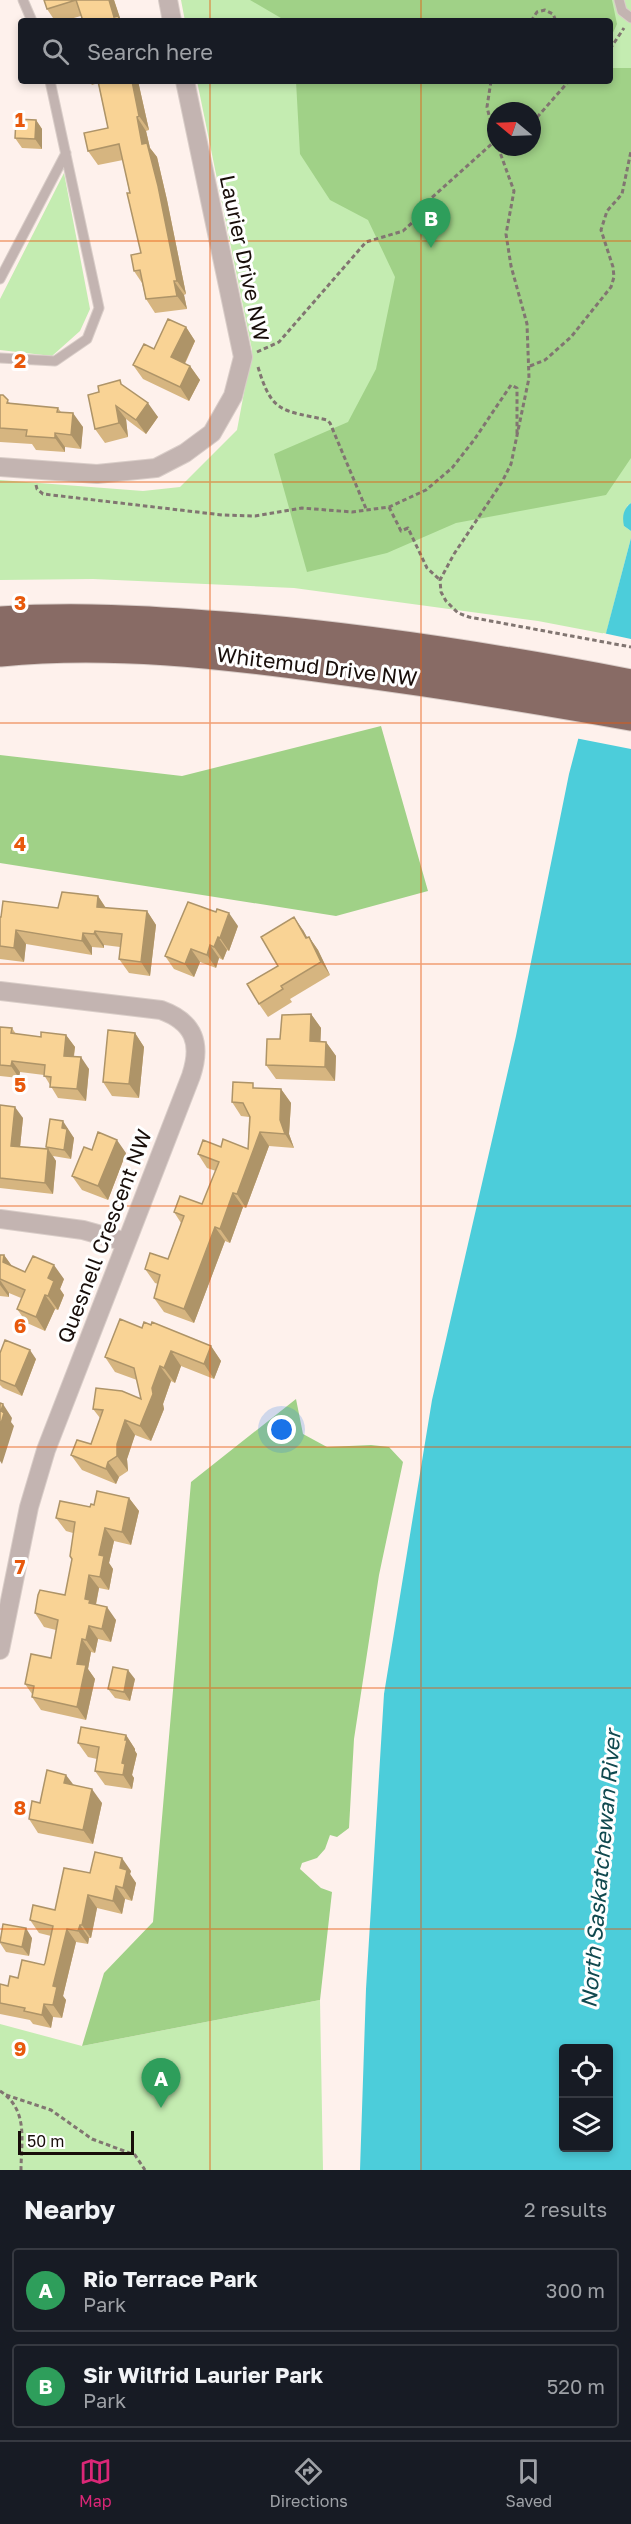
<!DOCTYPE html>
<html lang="en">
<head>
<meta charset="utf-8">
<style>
	body { margin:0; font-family:"Golos Text",sans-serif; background:#20242c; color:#f1f3f6 }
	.controls { position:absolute; right:18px; bottom:18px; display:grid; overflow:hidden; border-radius:6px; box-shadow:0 3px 9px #0003 }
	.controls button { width:54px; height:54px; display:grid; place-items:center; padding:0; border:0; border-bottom:2px solid #363941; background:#171b24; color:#f1f3f6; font:30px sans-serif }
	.compass { position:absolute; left:487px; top:102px; width:54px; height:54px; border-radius:50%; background:#171b24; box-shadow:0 3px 9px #0003; rotate:289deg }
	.scale { position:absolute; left:18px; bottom:15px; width:116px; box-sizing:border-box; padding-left:6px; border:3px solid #180e0a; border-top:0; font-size:16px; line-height:21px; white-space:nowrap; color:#180e0a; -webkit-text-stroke:4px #fff; paint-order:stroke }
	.you { position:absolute; left:282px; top:1430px; width:21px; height:21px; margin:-15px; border:4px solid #fff; border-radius:50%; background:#1a73e8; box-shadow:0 0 0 9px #1a73e833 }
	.badge { display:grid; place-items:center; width:39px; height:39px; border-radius:50%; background:#db2777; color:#fff; font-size:20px; font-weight:700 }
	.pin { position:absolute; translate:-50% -50px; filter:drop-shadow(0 2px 3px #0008) }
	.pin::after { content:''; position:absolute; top:32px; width:21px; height:18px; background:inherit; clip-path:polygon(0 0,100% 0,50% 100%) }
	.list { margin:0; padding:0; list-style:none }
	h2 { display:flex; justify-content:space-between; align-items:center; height:78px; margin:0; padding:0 24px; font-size:26px }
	h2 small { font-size:20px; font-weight:400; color:#9ea1a6 }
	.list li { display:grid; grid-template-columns:39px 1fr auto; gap:18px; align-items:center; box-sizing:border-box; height:84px; margin:0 12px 12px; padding:0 12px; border:2px solid #363941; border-radius:6px }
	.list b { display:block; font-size:22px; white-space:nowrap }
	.list p { margin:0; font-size:20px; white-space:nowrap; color:#9ea1a6 }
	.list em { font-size:20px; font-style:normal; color:#9ea1a6 }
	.icon { flex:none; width:33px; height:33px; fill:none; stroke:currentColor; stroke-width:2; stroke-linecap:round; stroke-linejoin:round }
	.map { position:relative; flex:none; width:631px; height:2170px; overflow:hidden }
	.search { position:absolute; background:#171b24; box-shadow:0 3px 9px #0003; left:18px; right:18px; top:18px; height:66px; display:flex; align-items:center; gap:15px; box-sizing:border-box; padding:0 21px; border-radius:6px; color:#9ea1a6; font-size:22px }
	.sheet { height:270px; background:#171b24 }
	nav { display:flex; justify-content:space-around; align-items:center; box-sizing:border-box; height:84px; border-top:2px solid #363941; background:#171b24; font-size:16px; color:#9ea1a6 }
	nav a { display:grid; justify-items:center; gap:3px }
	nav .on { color:#db2777 }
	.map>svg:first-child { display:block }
	.green { fill:#c4ecb1; fill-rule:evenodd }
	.forest { fill:#a0d187; fill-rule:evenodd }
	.water { fill:#4ccdda; fill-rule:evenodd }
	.pier { fill:#fef1ec }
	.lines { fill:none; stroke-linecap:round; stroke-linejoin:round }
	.service-casing { stroke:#d9cdc8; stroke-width:11 }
	.minor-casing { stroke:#d9cdc8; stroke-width:20 }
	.motorway-casing { stroke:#d9cdc8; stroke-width:35 }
	.path { stroke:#817571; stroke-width:3; stroke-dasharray:4.5 3; stroke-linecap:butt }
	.service { stroke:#c3b4b1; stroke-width:9 }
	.minor { stroke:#c3b4b1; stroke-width:18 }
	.motorway { stroke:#886b65; stroke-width:33 }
	.wall { fill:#d6b580 }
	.shaded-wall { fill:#ae9468 }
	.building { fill:#f9d395; stroke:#ae9468; stroke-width:1.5 }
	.grid { fill:none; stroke:#e8590c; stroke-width:1.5; stroke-opacity:0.55 }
	.labels { text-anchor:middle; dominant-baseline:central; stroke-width:6; stroke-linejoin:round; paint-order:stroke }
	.street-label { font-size:21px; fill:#180e0a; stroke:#fff }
	.water-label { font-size:22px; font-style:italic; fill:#10494f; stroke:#fff }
	.grid-label { font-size:20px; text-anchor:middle; font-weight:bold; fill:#e8590c; stroke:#fff; stroke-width:6; stroke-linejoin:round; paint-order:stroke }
</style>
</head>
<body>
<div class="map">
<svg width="631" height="2170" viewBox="0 0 631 2170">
	<rect width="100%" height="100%" fill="#fef1ec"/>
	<path class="green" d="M181,0H631V503L627,506L624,526L631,531V538L606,634L538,621L294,588L93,579L0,580V480L143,491L180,487L237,430L252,350L197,81H610V21H185ZM496,111H532V147H496Z
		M64,173L90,309L80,331L52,356L0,350V299Z
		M320,2000L323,2170H0V2024L82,2046Z"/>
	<path class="forest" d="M250,0H612L617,24L610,39V21H286Z
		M610,68H631V458L606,495L456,523L387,553L307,572L274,454L348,422L376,369L395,277L368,220L330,200L300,154L296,81H610ZM496,111H532V147H496Z
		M381,726L428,891L336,916L0,863V755L182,776Z
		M296,1399L303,1434L327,1447L371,1445L389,1447L403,1462L379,1575L354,1739L349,1828L337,1837L330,1835L325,1849L317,1858L302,1863L300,1869L321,1888L332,1892L320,2000L82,2046L104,1973L153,1922L191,1482Z"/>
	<path class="water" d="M631,503V531L624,526C622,517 623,509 631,503Z
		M631,538V2170H360L366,1989L384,1694L432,1400L516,1036L569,774ZM564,2048H608V2148H564Z"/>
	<path class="pier" d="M603,633L631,639V749L575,738Z"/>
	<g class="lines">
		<g class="service-casing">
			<path id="service" d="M23,0L32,21
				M619,0L622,11L631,18
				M0,279L66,153
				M0,358L55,361L87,339L99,308L50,81"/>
		</g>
		<g class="minor-casing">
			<path id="minor" d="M168,0L172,21
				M0,467L97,474L156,468L185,453L212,433L233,396L243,357L185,81
				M0,991L161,1010C194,1022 202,1043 191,1076L46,1450L29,1507L0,1650
				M0,1219L83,1230L126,1242"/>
		</g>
		<g class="motorway-casing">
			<path id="motorway" d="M0,623C74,618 148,622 222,628C360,638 496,660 631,686
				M0,650C109,639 222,652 330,667C431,680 531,696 631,714"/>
		</g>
		<path class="path" d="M531,21L537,12L545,10L553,14L556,21
			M610,49L624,28
			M491,81L487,107L495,140
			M532,123L569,81
			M498,147L514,191L506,234L511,266L527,324L529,378L511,464L502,482L454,554L440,580L441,592L446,601L458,613L469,617L631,647
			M257,352L279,342L366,242L403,231L413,222L427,202L496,140
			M530,366L545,360L571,337L611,287L614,277L613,267L601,230L607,211L622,194L631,151
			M258,367C272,414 282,410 327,420L330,423L367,511
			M36,485L37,489L43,494L222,515L255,516L302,508L352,512L389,507L426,490L452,468L474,440L511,385L517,388V437
			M389,507L401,531L408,528L427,568L440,580
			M0,2091C29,2110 21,2141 21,2170
			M6,2095L51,2110L92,2139L135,2155L145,2170"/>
		<use href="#service" class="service"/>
		<use href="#minor" class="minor"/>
		<use href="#motorway" class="motorway"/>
	</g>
	<path class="wall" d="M44,0H114L121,21H83L81,16L63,21H55L47,9Z
		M89,81H138L149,130L146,131L150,148L157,157L167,200L186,294L184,295L187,309L155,313L146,299L142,283L134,271L141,253L123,160L98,165L88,151L108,128L98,83L92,85Z
		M36,120L42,129V149L22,148L15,138Z
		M186,327L195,341L185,364L190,366L200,380L189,401L143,379L133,365L154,349Z
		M124,386L158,417L146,434L126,419L128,437L105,443L95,429Z
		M0,395L10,403L58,408L61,412L83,427L81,449L65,447V452L36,450L32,444L0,442Z
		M98,896L106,908L147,911L156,925L150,976L129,973L119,959L120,947L104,945V948L92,947V955L26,944L24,962L0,959V917L58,908Z
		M238,926L229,951L227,950L223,960L219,958L216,968L200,962L194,977L174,969L165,956Z
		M303,930L307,938L309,937L318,950L330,975L290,999L292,1002L268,1017L259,1004L278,966Z
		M311,1014L321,1028L320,1042H326L336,1056L335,1081L276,1079L266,1065L280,1039Z
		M0,1027L12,1028L16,1034L41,1037L66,1035L75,1047L74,1057L89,1069L86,1101L58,1098L44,1075L20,1072L19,1078L0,1076Z
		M135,1033L144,1047L139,1098L112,1096L103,1082Z
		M256,1088L281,1089L291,1103L289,1134L294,1148L269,1146L246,1208L243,1207L230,1243L225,1241L194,1323L164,1312L154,1298L158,1284L155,1283L145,1269L168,1259L181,1223L174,1212L202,1204L216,1171L207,1168L198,1154L221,1147L248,1149L249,1117L241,1116L232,1102Z
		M0,1105L23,1118L20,1147L47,1149L46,1147L70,1131L69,1132L74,1138L71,1159L53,1156L56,1161L53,1194L0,1188Z
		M92,1150L126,1153L108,1200L82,1190L72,1176Z
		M0,1255H4L12,1266L25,1272L64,1279L60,1289L64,1295L58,1310L55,1309L45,1331L27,1323L17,1309L21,1298L9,1293V1297L0,1296Z
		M142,1328L211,1346L221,1361L214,1379L181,1366L175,1383L171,1381L163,1404L164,1409L151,1441L135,1435L127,1459L128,1471L119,1477L116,1484L82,1470L71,1455L91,1444L100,1418L93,1409L141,1399L137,1380L115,1372L105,1357Z
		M0,1353L36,1359L22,1396L3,1388L0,1385Z
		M129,1498L139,1511L131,1545L114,1541L109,1563L113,1569L109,1590L99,1588L96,1605L116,1620L111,1642L98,1639L95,1653L91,1652L88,1669L95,1679L86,1720L41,1710L32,1697V1694L25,1684L51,1658L56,1630L44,1627L35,1613L65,1595L72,1559L73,1533L66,1531L56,1518L94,1505Z
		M135,1679L130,1701L115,1698L108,1689Z
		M126,1735L135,1749V1751L137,1754L132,1775L134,1778L132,1789L105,1785L95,1771L97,1759L88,1757L78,1743Z
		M74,1785L102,1803L93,1844L38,1833L29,1819L40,1803Z
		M131,1871L130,1874L136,1883L132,1901L125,1899L122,1914L97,1908L91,1938H89L88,1944L76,1942L63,1996L66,2000L62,2018L53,2017L51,2028L33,2024L30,2020L0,2014V1984L8,1986L18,1978L44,1965L45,1963L51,1936L39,1933L30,1920L55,1910L90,1873Z
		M32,1938L29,1956L6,1952L0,1943V1939Z"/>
	<path class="shaded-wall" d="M109,0H114L121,21H117L114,17Z
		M132,81H138L149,130L139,116Z
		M137,117L146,131L150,148L157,157L167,200L186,294L177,281L142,144Z
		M36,120L42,129V149L35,139Z
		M174,281L184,295L187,309L177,296Z
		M186,327L195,341L181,371L171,357Z
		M190,366L200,380L189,401L180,387Z
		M148,403L158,417L146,434L136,420Z
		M116,406L126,419L128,437L119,423Z
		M73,413L83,427L81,449L71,435Z
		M55,433L65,447V452L55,438Z
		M98,896L107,910L97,907Z
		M147,911L156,925L150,976L141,962Z
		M229,913L238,926L229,951L220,938Z
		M294,917L303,930L315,951L306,938Z
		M16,930L26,944L24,962L14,948Z
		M95,931L104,945V948L94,934Z
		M83,933L92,947V955L82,941Z
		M218,937L227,950L223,960L214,947Z
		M309,937L318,950L330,975L321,962Z
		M210,945L219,958L216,968L207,955Z
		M191,949L200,962L194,977L185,964Z
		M311,1014L321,1028L320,1055L310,1041Z
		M135,1033L144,1047L139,1098L129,1084Z
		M66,1035L75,1047L72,1067L64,1056Z
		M326,1042L336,1056L335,1081L325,1067Z
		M81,1057L89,1069L86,1101L77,1089Z
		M12,1061L20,1072L19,1078L11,1066Z
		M281,1089L291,1103L289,1134L294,1148L285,1134L280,1120Z
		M15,1107L23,1118L19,1157L11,1146Z
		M63,1121L74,1138L71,1159L64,1150L62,1128Z
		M260,1132L269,1146L246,1208L237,1194Z
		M117,1140L126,1153L108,1200L98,1186Z
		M48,1149L56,1161L53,1194L45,1183Z
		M233,1193L243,1207L230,1243L220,1229Z
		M215,1227L225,1241L194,1323L184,1309Z
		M4,1255L14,1269L3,1262Z
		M54,1265L64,1279L60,1289L64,1295L58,1310L48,1296V1278Z
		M0,1280L9,1293V1297L0,1285Z
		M45,1295L55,1309L45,1331L36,1317Z
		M211,1346L221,1361L214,1379L204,1364Z
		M30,1350L36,1359L22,1396L15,1386Z
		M171,1351L181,1366L175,1383L164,1368Z
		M160,1366L171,1381L163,1404L164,1409L151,1441L140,1426L152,1388Z
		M3,1404L12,1418L11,1422L14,1426L2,1464L0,1461V1427L1,1411Z
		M125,1420L135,1435L127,1459L128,1471L117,1456V1444Z
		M108,1462L119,1477L116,1484L106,1469Z
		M129,1498L139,1511L131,1545L122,1532Z
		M105,1528L114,1541L109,1563L113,1569L109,1590L100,1577L99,1555Z
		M89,1575L99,1588L95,1608L98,1617L85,1599Z
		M107,1607L116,1620L111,1642L102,1629Z
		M89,1626L98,1639L95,1653L86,1640Z
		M82,1639L91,1652L88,1669L95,1679L86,1720L77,1707V1664Z
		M128,1670L135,1679L130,1701L124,1692Z
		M126,1735L135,1749V1751L137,1754L132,1775L134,1778L132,1789L123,1775L122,1763Z
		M66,1775L76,1788L64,1783Z
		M92,1789L102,1803L93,1844L83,1830Z
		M122,1858L131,1871L130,1874L136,1883L132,1901L123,1888L120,1868Z
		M116,1886L125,1899L122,1914L113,1901Z
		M88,1895L97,1908L91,1938L82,1925Z
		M80,1925L89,1938L88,1944L78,1931Z
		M26,1928L32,1938L29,1956L22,1947Z
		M67,1929L76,1942L63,1996L66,2000L62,2018L53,2005V1986Z
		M44,2004L53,2017L51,2028L42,2015Z"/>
	<path class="building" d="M44,0H109L114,17L118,16L120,21H83L76,0L47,9Z
		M98,81H132L139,116L137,117L142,144L147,143L158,186L177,281H174L177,296L146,299L140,270L134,271L131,255L141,253L127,193H130L119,144L88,151L84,133L108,128Z
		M16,119L36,120L35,139L15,138Z
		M168,319L186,327L171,357L190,366L180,387L133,365L144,344L154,349Z
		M120,380L121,384L148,403L136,420L116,406L119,423L95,429L88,395L99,392L98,386Z
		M0,395H3L8,400L7,403L58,408L57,412L73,413L71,435L55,433V438L26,436L27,430L0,428Z
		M62,892L98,896L97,907L147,911L141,962L119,959L122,934L95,931L94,934L83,933L82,941L16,930L14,948L0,946V917H1L3,901L58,908Z
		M188,902L216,912L217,909L229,913L220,938L218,937L214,947L210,945L207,955L191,949L185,964L165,956Z
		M294,917L306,938L309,937L321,962L281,986L283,989L259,1004L247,984L278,966L261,937Z
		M311,1014L310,1041L326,1042L325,1067L266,1065L267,1039H280L282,1015Z
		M0,1027L12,1028L11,1033L41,1037V1032L66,1035L64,1056L81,1057L77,1089L50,1087L51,1077L44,1076L45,1065L12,1061L11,1066L0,1065Z
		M108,1030L135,1033L129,1084L103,1082Z
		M233,1082L253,1083V1088L281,1089L280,1120L285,1134L260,1132L237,1194L233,1193L220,1229L215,1227L184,1309L154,1298L160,1275L145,1269L150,1253L168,1259L184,1216L174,1212L180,1196L202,1204L219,1162L198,1154L203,1140L221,1147L223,1139L248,1149L250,1117L243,1103L232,1102Z
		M0,1105L15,1107L11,1146L48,1149L45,1183L0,1178Z
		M50,1119L63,1121L62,1128L67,1129L64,1150L46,1147Z
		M98,1132L117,1140L98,1186L72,1176L84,1147L92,1150Z
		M0,1255H4L3,1262L25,1272L33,1256L54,1265L48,1278L54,1281L48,1296L45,1295L36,1317L17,1309L25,1290L0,1279Z
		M120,1319L142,1328L144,1322L151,1325L152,1322L211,1346L204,1364L171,1351L164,1368L160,1366L152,1388L153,1394L140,1426L125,1420L117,1444V1456L108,1462L106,1469L71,1455L77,1440L91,1444L103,1410L93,1409L96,1388L122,1391L141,1399L134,1368L105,1357Z
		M5,1340L30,1350L15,1386L0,1380V1353Z
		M0,1403L3,1404L1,1411L4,1413L0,1427Z
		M97,1491L129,1498L122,1532L105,1528L99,1555L104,1556L100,1577L89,1575L85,1599L90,1600L89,1603L107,1607L102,1629L89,1626L86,1640L82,1639L77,1664L86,1665L77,1707L32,1697L34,1686L25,1684L31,1654L51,1658L58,1620L35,1613L38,1595L40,1590L65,1595L72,1559L70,1556L75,1522L56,1518L60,1501L90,1507L91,1504L94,1505Z
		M113,1667L128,1670L124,1692L108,1689Z
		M81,1727L126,1735L125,1740H127L122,1763L125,1764L123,1775L95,1771L99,1747L78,1743Z
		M47,1770L66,1775L64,1783L92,1789L83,1830L29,1819L32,1801L40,1803Z
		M95,1852L122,1858L120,1868L127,1870L123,1888L116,1886L113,1901L88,1895L82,1925H80L78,1931L67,1929L53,1986L57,1987L53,2005L44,2004L42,2015L24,2011L25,2008L0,2003V1984L8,1986L10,1976L18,1978L22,1960L44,1965L45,1963L53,1926L30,1920L33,1905L55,1910L64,1868L90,1873Z
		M3,1924L26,1928L22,1947L0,1942Z"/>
	<path class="grid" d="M210,0V21M421,0V21M210,81V2170M421,81V2170M0,241H631M0,482H631M0,723H631M0,964H631M0,1206H631M0,1447H631M0,1688H631M0,1929H631"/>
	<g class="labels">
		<g class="street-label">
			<text transform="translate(245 258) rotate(78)">Laurier Drive NW</text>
			<text transform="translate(317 666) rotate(7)">Whitemud Drive NW</text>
			<text transform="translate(104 1236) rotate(-69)">Quesnell Crescent NW</text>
		</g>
		<g class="water-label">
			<text transform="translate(600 1869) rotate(-85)">North Saskatchewan River</text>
		</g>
	</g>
	<g class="grid-label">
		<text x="20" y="127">1</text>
		<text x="20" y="368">2</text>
		<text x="20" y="610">3</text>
		<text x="20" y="851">4</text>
		<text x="20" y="1092">5</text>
		<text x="20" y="1333">6</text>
		<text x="20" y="1574">7</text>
		<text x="20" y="1815">8</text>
		<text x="20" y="2056">9</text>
	</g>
</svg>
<div class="controls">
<button><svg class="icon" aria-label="locate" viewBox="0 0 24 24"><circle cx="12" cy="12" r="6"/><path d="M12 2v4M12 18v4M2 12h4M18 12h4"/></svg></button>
<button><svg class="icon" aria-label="layers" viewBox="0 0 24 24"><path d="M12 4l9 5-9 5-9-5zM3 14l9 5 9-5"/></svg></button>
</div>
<svg class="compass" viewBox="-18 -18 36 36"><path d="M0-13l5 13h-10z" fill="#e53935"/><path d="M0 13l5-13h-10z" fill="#9ea1a6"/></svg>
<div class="scale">50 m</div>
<div class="you"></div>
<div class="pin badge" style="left:161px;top:2108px;background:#2e9e5b">A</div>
<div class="pin badge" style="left:431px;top:248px;background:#2e9e5b">B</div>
<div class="search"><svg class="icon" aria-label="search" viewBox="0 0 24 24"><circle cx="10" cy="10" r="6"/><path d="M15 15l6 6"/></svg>Search here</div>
</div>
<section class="sheet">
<h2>Nearby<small>2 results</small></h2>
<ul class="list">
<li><span class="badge" style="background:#2e9e5b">A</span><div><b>Rio Terrace Park</b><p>Park</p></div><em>300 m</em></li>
<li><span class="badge" style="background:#2e9e5b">B</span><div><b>Sir Wilfrid Laurier Park</b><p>Park</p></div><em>520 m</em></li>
</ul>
</section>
<nav>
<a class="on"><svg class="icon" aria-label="map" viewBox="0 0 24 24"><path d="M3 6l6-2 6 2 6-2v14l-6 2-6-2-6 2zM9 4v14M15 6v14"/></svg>Map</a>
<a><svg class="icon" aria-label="directions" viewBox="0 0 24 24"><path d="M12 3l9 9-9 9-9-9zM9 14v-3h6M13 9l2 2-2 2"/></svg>Directions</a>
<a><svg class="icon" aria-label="saved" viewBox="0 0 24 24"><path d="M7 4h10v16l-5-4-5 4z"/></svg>Saved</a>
</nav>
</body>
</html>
